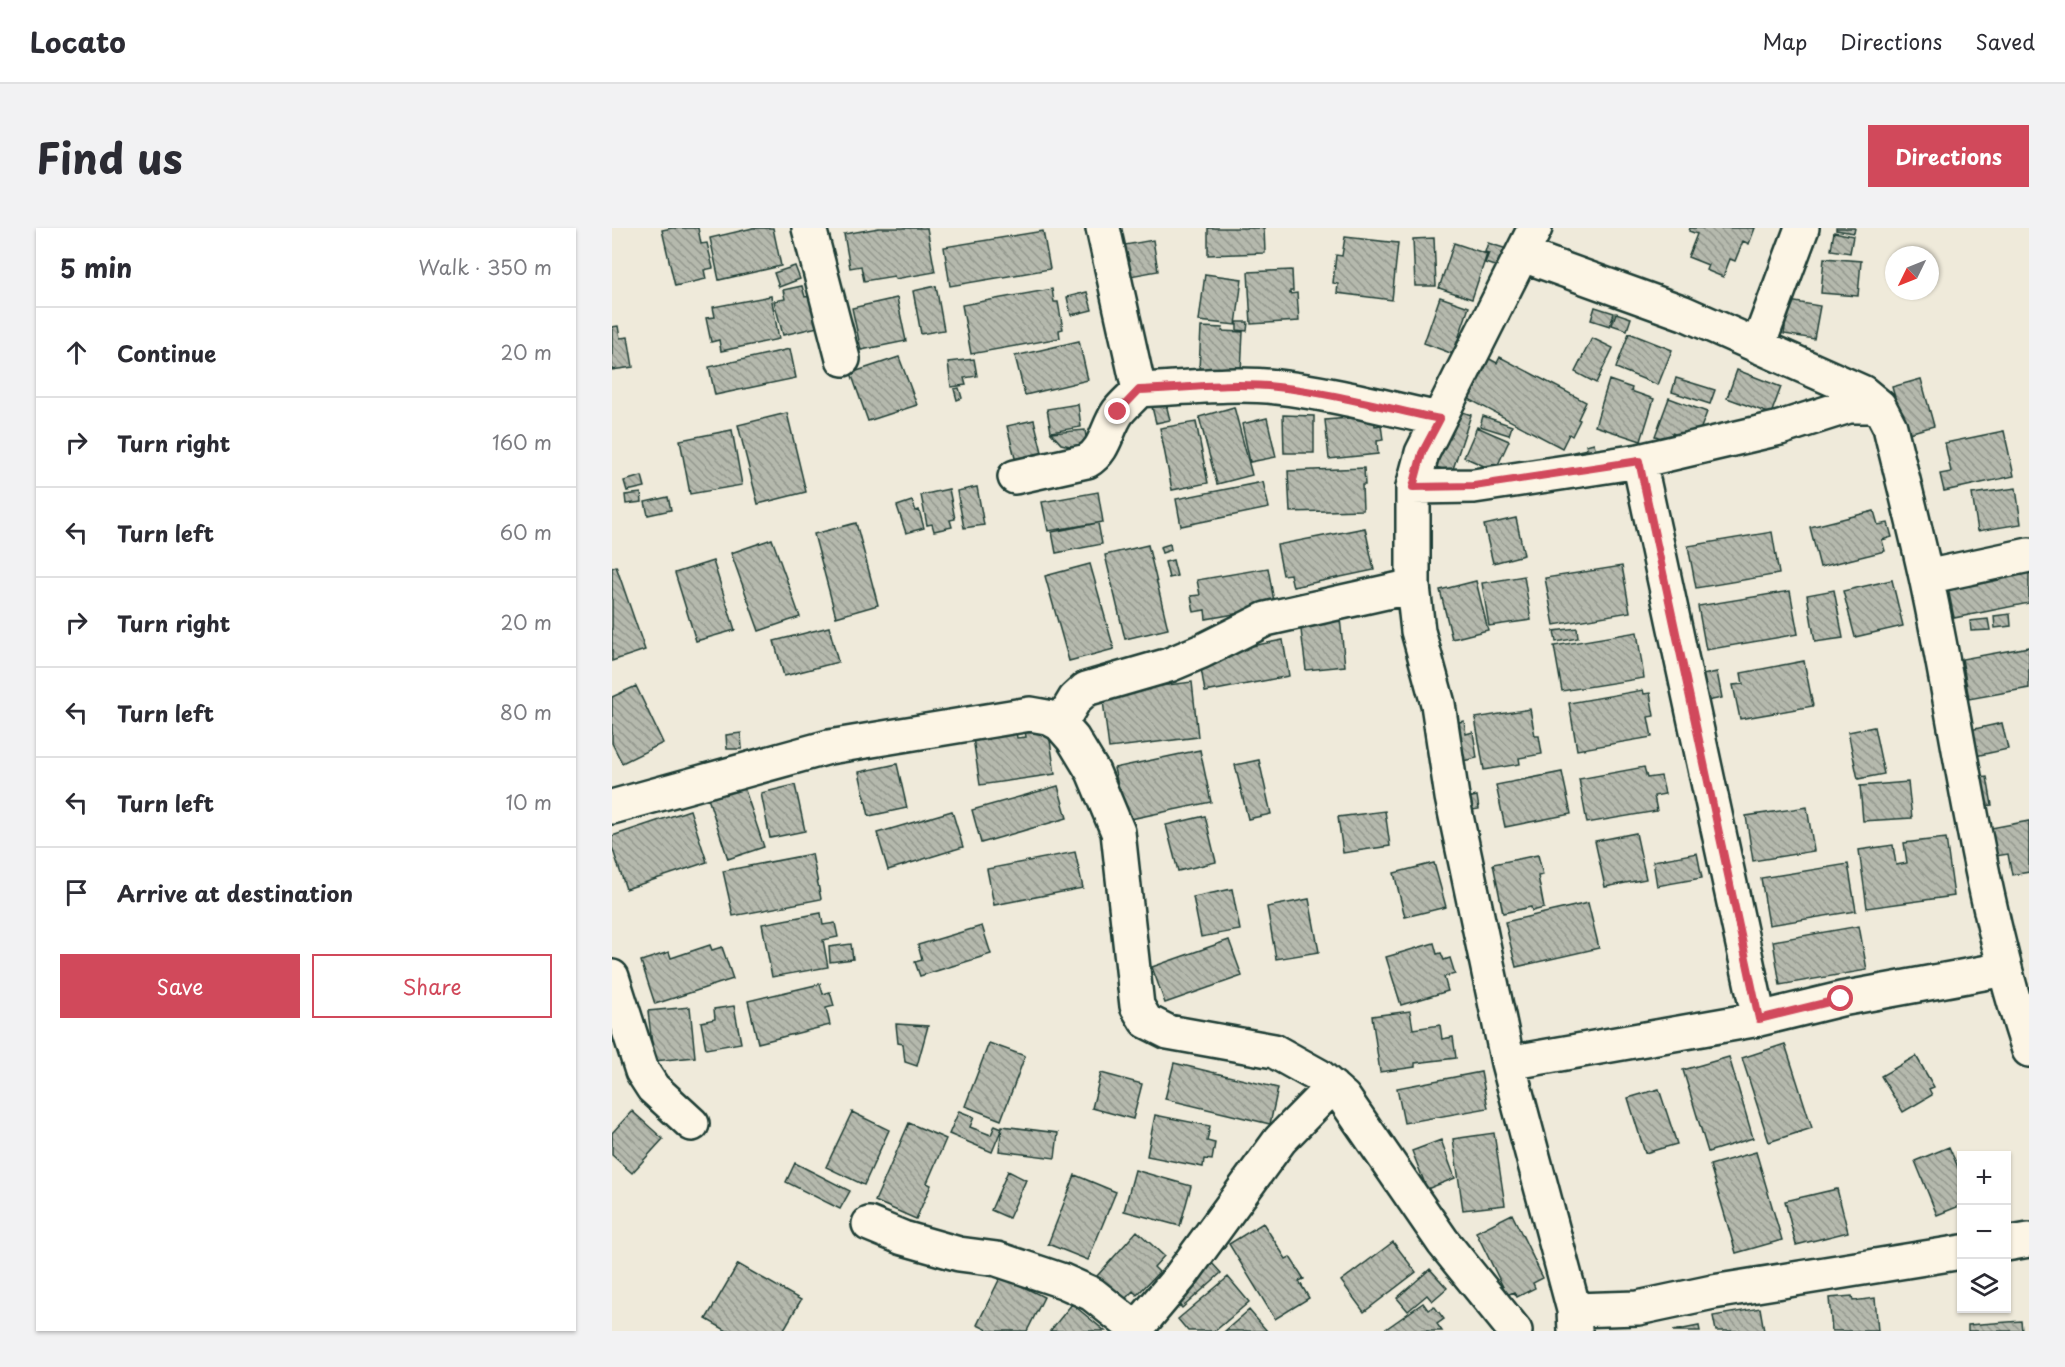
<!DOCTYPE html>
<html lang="en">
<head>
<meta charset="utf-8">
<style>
	body { margin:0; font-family:"Playpen Sans",sans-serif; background:#f2f2f3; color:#2b2b33 }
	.controls { position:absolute; right:18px; bottom:18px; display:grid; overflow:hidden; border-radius:0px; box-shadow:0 2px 4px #0004 }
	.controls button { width:54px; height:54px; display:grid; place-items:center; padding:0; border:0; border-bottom:2px solid #e1e1e2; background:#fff; color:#2b2b33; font:30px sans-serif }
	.compass { position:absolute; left:1273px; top:18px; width:54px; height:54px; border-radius:50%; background:#fff; box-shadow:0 2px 4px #0004; rotate:227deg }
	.stop { position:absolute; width:18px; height:18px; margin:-14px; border:4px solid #d1495b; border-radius:50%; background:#fff }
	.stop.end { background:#d1495b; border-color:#fff; box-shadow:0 2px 6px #0008 }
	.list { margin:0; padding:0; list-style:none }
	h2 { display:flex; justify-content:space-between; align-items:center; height:78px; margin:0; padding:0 24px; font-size:26px }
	h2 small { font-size:20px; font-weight:400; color:#7c7c81 }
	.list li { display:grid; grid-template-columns:39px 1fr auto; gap:18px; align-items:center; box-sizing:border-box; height:90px; padding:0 24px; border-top:2px solid #e1e1e2 }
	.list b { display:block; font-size:22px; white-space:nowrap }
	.list em { font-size:20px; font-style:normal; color:#7c7c81 }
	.actions { display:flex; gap:12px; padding:18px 24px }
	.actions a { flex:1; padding:14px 0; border:2px solid #d1495b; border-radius:0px; text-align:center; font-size:21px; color:#d1495b }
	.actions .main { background:#d1495b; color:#fff }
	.icon { flex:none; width:33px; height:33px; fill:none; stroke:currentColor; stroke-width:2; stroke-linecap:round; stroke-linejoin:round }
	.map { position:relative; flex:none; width:1417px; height:1103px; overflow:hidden; border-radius:0px }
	header { display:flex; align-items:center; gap:36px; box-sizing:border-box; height:84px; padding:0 30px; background:#fff; border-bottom:2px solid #e1e1e2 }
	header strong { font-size:28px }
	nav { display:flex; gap:33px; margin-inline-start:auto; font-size:21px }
	.intro { display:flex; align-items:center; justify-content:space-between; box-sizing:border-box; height:144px; padding:0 36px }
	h1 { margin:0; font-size:42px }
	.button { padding:15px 27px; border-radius:0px; background:#d1495b; color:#fff; font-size:21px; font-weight:700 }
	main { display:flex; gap:36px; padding:0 36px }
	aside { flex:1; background:#fff; border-radius:0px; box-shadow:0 2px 4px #0004 }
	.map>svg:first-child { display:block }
	.building { fill:url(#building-back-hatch); stroke:#1f3d34; stroke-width:1.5 }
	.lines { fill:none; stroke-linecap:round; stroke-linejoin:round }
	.minor-casing { stroke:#1f3d34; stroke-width:38 }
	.minor { stroke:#fcf5e5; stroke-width:33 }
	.route { stroke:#d1495b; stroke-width:8 }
</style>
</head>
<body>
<header>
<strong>Locato</strong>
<nav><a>Map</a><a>Directions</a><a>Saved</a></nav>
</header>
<div class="intro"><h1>Find us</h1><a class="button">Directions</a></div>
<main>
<aside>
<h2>5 min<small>Walk · 350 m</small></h2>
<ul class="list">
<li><svg class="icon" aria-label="ahead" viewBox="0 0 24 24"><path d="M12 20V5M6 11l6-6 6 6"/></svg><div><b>Continue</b></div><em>20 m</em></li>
<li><svg class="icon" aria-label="right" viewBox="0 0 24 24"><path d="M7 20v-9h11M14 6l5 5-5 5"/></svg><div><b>Turn right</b></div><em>160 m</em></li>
<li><svg class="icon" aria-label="left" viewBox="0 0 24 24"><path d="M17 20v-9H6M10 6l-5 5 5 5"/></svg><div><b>Turn left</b></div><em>60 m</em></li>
<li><svg class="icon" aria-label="right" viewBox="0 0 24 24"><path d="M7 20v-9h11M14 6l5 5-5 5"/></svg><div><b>Turn right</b></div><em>20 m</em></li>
<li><svg class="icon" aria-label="left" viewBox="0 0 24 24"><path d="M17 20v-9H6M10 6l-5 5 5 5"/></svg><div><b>Turn left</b></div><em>80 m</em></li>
<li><svg class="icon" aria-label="left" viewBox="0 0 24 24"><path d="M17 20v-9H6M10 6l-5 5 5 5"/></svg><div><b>Turn left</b></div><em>10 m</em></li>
<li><svg class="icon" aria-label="arrive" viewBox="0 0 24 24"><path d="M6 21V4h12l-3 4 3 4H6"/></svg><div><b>Arrive at destination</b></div></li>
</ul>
<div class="actions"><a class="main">Save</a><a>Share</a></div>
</aside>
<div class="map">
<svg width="1417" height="1103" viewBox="0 0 1417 1103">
	<defs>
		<pattern id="building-back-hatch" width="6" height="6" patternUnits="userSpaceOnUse" patternTransform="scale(1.5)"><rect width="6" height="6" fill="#b5b9ad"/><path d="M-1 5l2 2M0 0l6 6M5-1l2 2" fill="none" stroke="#93988e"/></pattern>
	</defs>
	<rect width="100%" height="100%" fill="#efeada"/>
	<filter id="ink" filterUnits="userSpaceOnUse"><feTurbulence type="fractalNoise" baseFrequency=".0167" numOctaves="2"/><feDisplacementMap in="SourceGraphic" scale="12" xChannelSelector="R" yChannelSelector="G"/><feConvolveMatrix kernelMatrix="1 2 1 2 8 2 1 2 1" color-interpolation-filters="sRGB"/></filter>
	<g filter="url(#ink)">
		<path class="building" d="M60,0H86L89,16L95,15L101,40L92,42L94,51L63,58L50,2Z
			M141,0H161L169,38L107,52L98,10Z
			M267,0H315L323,44L283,51L282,48L252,53L249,38L238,40L232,6Z
			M596,0H652L653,25L596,27Z
			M1078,0H1143L1137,16L1131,13L1123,33L1118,31L1111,49L1094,42L1096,37L1076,29L1085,6L1077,3Z
			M1224,0H1243L1242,5L1224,2Z
			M431,3L438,41L338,58L332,19Z
			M1222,4L1241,8L1238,25L1219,22Z
			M733,9L786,15L780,72L725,65L726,56L721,55L724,27L730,28Z
			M822,10L824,58H803L801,11Z
			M541,12L546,43L513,49L507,18Z
			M842,15L875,26L860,71L827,60Z
			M876,15L895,21L889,40L873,35L877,25L873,24Z
			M1212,30L1249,33L1246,68L1209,65Z
			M183,38L188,51L167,59L162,45Z
			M680,42L681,63H678V66L685,65L687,93L639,96L636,44Z
			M593,46L630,51L624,97L587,93Z
			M190,58L193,69L198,68L206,99L171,107L162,73L173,71L171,62Z
			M324,58L332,102L309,106L301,63Z
			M440,61L442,74H446L451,101L447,102L448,110L359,126L350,77Z
			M475,64L480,82L459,87L455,69Z
			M159,68L167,111L109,123L107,112L99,114L94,90L103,89L101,79Z
			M828,69L857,79L841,126L812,115Z
			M285,70L294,113L249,122L240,80Z
			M1177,73L1208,78L1202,111L1172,106Z
			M983,79L1002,85L998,98L979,92Z
			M1004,85L1019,90L1015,102L1000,97Z
			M625,94H636L635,103L625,102Z
			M6,98L8,110L16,109L21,139L0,142V99Z
			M589,99L611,100L610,103L631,104L629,144L587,142Z
			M1017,105L1060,122L1046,157L1004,140Z
			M980,110L1001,120L984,155L963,144Z
			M467,113L476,152L413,167L403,128Z
			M178,121L184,150L103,167L97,139Z
			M287,129L305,177L256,193L239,145Z
			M874,129L885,135L888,129L974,174L966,191L968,192L960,208L957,206L950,220L853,169Z
			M362,131L365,148L352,150L354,157L339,159L336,134Z
			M1125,142L1169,159L1159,186L1115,170Z
			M1064,150L1103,162L1098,176L1060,164Z
			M1309,151L1322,198L1293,206L1280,159Z
			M997,152L1020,160L1019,163L1042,171L1029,213L983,198Z
			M347,160L350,170L345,172L342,161Z
			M1057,170L1095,184L1084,213L1060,205L1058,213L1043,208Z
			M466,176L469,199L439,204L435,181Z
			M554,176L558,192L544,195L540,179Z
			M622,179L640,247L605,256L587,189Z
			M840,180L859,187L840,244L821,238Z
			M175,185L194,264L146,276L126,197Z
			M671,187L702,188V225H672Z
			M762,188L763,198L769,197L771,212L765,213L766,226L717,231L713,192Z
			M871,188L900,198L897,207L868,198Z
			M655,190L664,229L638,234L630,196Z
			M422,192L433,236L406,242L395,198Z
			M584,194L596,255L560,262L548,200Z
			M865,199L897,213L883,243L852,229Z
			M120,202L130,257L78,266L68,212Z
			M473,202L476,222L449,216L439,205Z
			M1392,203L1402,248L1332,263L1328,246L1339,244L1333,215Z
			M982,215L985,229L963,233L961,224L975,221L974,217Z
			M752,240L753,257H750L751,282L678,284L676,243Z
			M30,248L33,259L15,263L12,253Z
			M651,254L657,280L569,298L564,271Z
			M365,259L372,297L352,300L345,263Z
			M1404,260L1409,296L1366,303L1360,266Z
			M337,261L343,291L338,292L340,299L322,303L320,296L315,297L309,267Z
			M486,264L491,294L436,303L430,274Z
			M29,265L30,274L14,276L13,267Z
			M56,269L59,282L36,287L33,274Z
			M300,273L304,283L307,282L312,300L294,305L285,278Z
			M1262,283L1266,297L1276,295L1280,309L1270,312L1273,323L1208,339L1198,299Z
			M904,290L912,327L881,335L872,297Z
			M244,295L266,377L224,389L202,306Z
			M486,295L490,316L444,325L440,304Z
			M753,300L762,342L681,359L678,346L671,347L665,317Z
			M1160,304L1167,346L1084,360L1076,318Z
			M160,311L188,389L147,403L119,325Z
			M558,316L559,322L550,325L548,319Z
			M536,317L556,401L513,411L493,327Z
			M561,332L565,348L557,350L553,334Z
			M101,333L123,402L84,413L63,345Z
			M478,336L502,421L457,433L433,348Z
			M4,338L33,422L0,433V340Z
			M1010,338L1018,384L942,397L933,350Z
			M656,340L663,379L594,391L593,382L582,384L579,368L588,367L585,352Z
			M1417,344V375L1342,390L1336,360Z
			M912,348L919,392L877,398L870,355Z
			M1280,352L1291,398L1243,409L1231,363Z
			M864,353L876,402L840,411L828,362Z
			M1222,362L1231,410L1203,414L1195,367Z
			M1178,363L1186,406L1094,422L1086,378Z
			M1398,386L1399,398L1383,400L1382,388Z
			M728,390L733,438L694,442L688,394Z
			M1376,391L1378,402L1359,403L1358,393Z
			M217,399L226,434L172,448L162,413Z
			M965,400L966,410L944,414L942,403Z
			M1025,404L1032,450L950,463L942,418Z
			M671,412L677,448L593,464L587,428Z
			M1417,419V460L1357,471L1350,431Z
			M1192,433L1201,478L1128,491L1121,457L1131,456L1129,445Z
			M1105,444L1110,470L1095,473L1090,447Z
			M580,454L586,509L497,520L490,465Z
			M24,458L51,515L10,535L0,515V469Z
			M1031,462L1032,466L1038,465L1042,488L1036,489L1040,509L965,522L957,475Z
			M918,481L923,508H927L930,526L907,530L908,536L872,542L863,490Z
			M852,493L854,506L861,504L865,530L846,534L838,496Z
			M1390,495L1396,521L1363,528L1358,502Z
			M436,499L443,546L368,557L361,510L404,504L405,510L414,509L413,502Z
			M1262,499L1272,546L1246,551L1236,504Z
			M129,505L130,521H115L114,507Z
			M588,522L599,574L514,592L502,540Z
			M647,532L659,586L636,591L623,537Z
			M285,536L295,580L257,588L247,544Z
			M1032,539L1035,550L1049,548L1053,566L1042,568L1045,583L975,595L967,551Z
			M950,544L959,586L893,599L884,557Z
			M1375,549L1380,577L1373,578L1368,550Z
			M130,553L152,619L116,631L94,564Z
			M1296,554L1300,590L1251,593L1248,558Z
			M183,557L193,603L158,610L149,565Z
			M446,558L455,590L369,615L360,582Z
			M865,568L867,581L848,584L846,572Z
			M1195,579L1202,623L1141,633L1134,588Z
			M78,582L95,634L14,661L0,619V608Z
			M340,583L351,619L276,642L265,605Z
			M773,583L778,618L731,625L726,589Z
			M593,588L604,634L566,643L554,597Z
			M1417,593V644L1400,647L1396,626L1384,628L1379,600Z
			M1024,605L1034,651L993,659L983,613Z
			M1334,610L1342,668L1255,680L1247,622L1281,617L1284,637L1295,635L1292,615Z
			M463,624L471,660L382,677L375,641Z
			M1085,625L1090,650L1045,658L1041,633Z
			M200,626L209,671L121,688L111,643Z
			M926,627L931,647L926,648L932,680L920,683L919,679L891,685L881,636Z
			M822,635L834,679L793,689L782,645Z
			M1236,636L1244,683L1157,697L1149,650Z
			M620,661L628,702L589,709L581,669Z
			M697,671L707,724L664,731L655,679Z
			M976,675L987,720L904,739L893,694Z
			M209,685L211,697L223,695L226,709L211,712L216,739L160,749L150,696Z
			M370,698L379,726L308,748L303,734L310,732L306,717Z
			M1247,698L1255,742L1168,757L1161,713Z
			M617,712L630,748L553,775L540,739Z
			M822,715L825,726L829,725L832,732L838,730L843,746L832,749L836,763L789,777L774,729Z
			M239,716L241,731L218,734L217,719Z
			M98,717L100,722L110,719L121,751L43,776L29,733L57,724L59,730Z
			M208,756L211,766L218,764L222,778L214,780L218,797L146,815L136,773Z
			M122,778L129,815L94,821L89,794L103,791L102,781Z
			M78,779L83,829L42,833L36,783Z
			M798,783L801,801L828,797L830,811L841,809L844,830L803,835V839L768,844L760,788Z
			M284,796L316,798L305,838L293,834L291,816L286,815Z
			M377,815L413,828L389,892L353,878Z
			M1173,816L1200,900L1157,914L1130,830Z
			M1304,828L1322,859L1317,861L1320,867L1291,884L1269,848Z
			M1117,829L1141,910L1096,924L1071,842Z
			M562,835L666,860L658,896L553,871Z
			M869,844L876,880L792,895L785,860Z
			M489,845L530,856L521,891L480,880Z
			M1047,861L1065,916L1033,925L1016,870Z
			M20,883L51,911L20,945L0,927V905Z
			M347,883L362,889L358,899L379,907L383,897L390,900L380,924L337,906Z
			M240,884L277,902L252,957L214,939Z
			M543,887L598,898L595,913L603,915L600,932L592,931L591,939L535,928Z
			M297,895L334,911L315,955L319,957L304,991L263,973Z
			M390,898L446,905L443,930L387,923Z
			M882,905L893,977L851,982L841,911Z
			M829,912L843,950L815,961L800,923Z
			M1337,919L1350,948V977L1325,987L1303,933Z
			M1144,924L1170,1012L1124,1025L1098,937Z
			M183,935L238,963L228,981L174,954Z
			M523,942L579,958L568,998L512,983Z
			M396,943L414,952L397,990L379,982Z
			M463,947L504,964L476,1032L436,1016Z
			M1225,961L1236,1004L1184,1017L1173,973Z
			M900,986L931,1050L921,1055L923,1060L905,1069L902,1064L895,1067L864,1004Z
			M651,995L674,1031L678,1029L692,1051L687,1053L697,1070L663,1091L617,1016Z
			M525,1003L552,1028L542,1039L547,1044L525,1067L521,1063L512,1072L485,1048Z
			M781,1014L804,1044L752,1084L729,1053Z
			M599,1034L609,1045L570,1080L560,1069Z
			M126,1036L189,1072L171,1103H115L94,1091Z
			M818,1041L835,1060L820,1073L815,1067L796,1083L785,1070Z
			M389,1048L432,1069L415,1103H378L365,1097Z
			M616,1049L637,1074L603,1103H576L566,1091Z
			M1240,1068L1241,1073L1263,1070L1266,1103H1220L1217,1070Z
			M811,1075L816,1082L822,1078L832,1091L825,1096L830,1103H771Z
			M460,1076L493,1103H438Z
			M1148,1080L1152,1103H1104L1101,1088Z
			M637,1082L655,1103H613Z
			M1409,1093L1410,1103H1356V1097Z
			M1087,1098L1088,1103H1061Z"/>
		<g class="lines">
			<g class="minor-casing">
				<path id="minor" d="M197,0L231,131
					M491,0L527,162
					M923,0L810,225L801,259V358L806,403L826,476L840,569L896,835L962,1082L963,1103
					M911,27L1072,85L1250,164L1267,178L1278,199C1290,249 1303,299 1314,349C1348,506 1366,669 1417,822
					M1146,118L1190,0
					M1027,233L1147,791
					M403,249L475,233C494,222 494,201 506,184C512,176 520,170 527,162C572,160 620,154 665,159C719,165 774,180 827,191
					M801,259L862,258L1027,233L1168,200L1237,178H1267
					M1314,349L1417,327
					M448,496L463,471L474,461L557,437L590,423L654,391L801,358
					M0,579L217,519L418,486L435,489L448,496L461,511L481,544L506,604L525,778L534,793L556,804L662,823L707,848L732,870L831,1014L903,1103
					M0,749L30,843L41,860L80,896
					M896,835L1147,791L1229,771L1393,741
					M257,996L291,1010L347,1026L385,1031L451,1053L480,1066L519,1097H525L531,1093L568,1049L668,912L720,859
					M1394,1016L1417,1012
					M962,1082L1026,1080L1101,1064L1350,1024"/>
			</g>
			<use href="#minor" class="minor"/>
		</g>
	</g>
	<g class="lines" filter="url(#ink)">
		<path class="route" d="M506,184L527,162C572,160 620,154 665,159C720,165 774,180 828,191L810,225L801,259L862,258L1027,233L1147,791L1229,771"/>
	</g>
</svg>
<div class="controls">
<button>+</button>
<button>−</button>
<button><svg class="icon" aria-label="layers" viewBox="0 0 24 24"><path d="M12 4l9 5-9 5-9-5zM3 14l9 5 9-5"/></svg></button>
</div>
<svg class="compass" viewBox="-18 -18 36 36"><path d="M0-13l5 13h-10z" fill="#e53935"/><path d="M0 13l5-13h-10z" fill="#7c7c81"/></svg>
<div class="stop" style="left:1229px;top:771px"></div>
<div class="stop end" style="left:506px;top:184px"></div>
</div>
</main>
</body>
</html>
